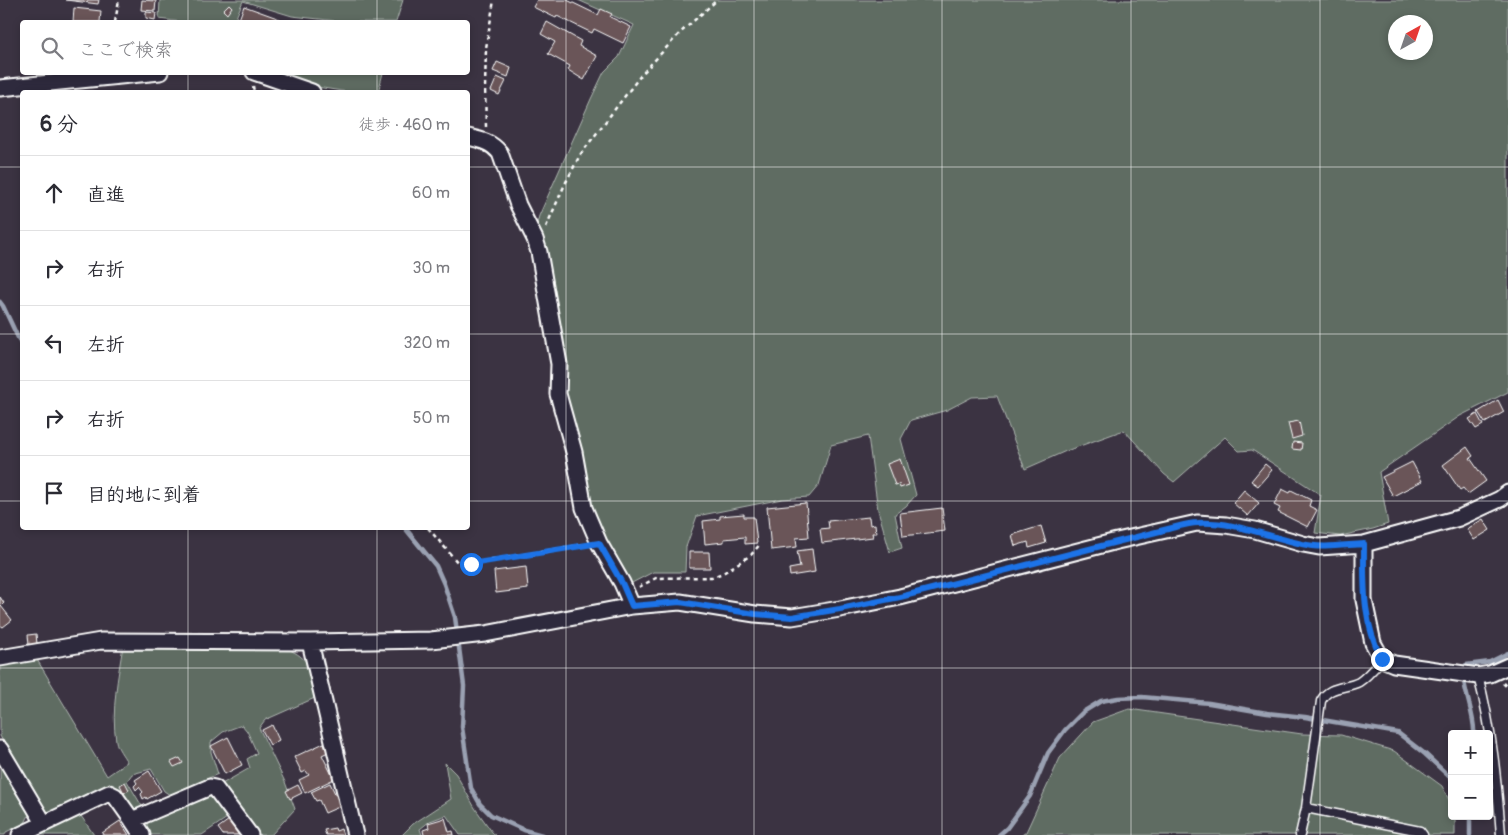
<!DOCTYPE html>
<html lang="ja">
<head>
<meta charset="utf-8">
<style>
	body { margin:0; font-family:Pangolin,"Klee One",sans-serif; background:#f7f7f7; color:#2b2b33 }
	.controls { position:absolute; right:15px; bottom:15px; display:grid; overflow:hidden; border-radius:5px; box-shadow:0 2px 8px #0003 }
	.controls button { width:45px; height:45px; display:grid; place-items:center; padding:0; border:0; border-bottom:1px solid #e1e1e2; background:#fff; color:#2b2b33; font:25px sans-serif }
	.compass { position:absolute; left:1388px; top:15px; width:45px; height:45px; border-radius:50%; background:#fff; box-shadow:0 2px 8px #0003; rotate:40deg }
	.stop { position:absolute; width:15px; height:15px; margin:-11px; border:4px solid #1a73e8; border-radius:50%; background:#fff }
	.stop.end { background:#1a73e8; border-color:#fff; box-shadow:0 1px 5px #0008 }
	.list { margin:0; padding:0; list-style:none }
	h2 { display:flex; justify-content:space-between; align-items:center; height:65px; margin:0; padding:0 20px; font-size:21px }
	h2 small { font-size:16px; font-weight:400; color:#7c7c81 }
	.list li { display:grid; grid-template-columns:32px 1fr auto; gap:15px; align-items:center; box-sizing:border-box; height:75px; padding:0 20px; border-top:1px solid #e1e1e2 }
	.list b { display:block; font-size:19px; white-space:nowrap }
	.list em { font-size:16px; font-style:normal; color:#7c7c81 }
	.icon { flex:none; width:28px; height:28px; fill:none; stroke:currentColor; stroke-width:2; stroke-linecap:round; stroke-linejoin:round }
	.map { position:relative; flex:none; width:1508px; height:835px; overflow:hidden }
	.search { position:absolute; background:#fff; box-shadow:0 2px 8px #0003; left:20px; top:20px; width:450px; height:55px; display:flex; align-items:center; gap:12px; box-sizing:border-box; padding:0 18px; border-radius:5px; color:#7c7c81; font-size:19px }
	.panel { position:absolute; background:#fff; box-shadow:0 2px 8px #0003; left:20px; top:90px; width:450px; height:440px; border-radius:5px }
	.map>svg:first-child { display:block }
	.green { fill:#5e6c62; stroke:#aeb6b0; fill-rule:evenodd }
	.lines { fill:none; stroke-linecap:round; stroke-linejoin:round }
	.stream { stroke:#9aa1b2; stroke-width:4.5 }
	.building { fill:#6a5558; stroke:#fff }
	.lane-casing { stroke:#fff; stroke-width:11 }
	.street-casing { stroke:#fff; stroke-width:19 }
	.path { stroke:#fff; stroke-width:2.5; stroke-dasharray:4 4; stroke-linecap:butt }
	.lane { stroke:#2f2a3d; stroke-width:8 }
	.street { stroke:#2f2a3d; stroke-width:15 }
	.route { stroke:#1a73e8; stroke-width:6 }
	.grid { fill:none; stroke:#fff; stroke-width:1; stroke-opacity:0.55 }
</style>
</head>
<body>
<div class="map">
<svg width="1508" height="835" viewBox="0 0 1508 835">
	<rect width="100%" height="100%" fill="#3b3342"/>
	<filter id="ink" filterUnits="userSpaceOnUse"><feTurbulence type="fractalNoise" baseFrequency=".02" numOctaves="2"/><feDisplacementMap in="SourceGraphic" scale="10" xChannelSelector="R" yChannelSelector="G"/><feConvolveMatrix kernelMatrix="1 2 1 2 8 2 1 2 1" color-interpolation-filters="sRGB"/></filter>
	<g filter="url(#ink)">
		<path class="green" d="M160,0H403L396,22H346L292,16L243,1L234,22H182L159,19Z
			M578,0H1508V392L1460,416L1379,472L1388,524L1373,529L1340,536L1315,533L1321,495L1252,450L1239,451L1225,437L1174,482L1164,474L1124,430L1066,451L1025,469L997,396L972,397L947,410L911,420L901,439L916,495L906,506L895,514L902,548L890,552L878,510L868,436L831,445L819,485L809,497L782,499L697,516L686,547L685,572H653L628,585L603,539L590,508L563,393L547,274L537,224L539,216L591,99L604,72L619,57L634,25ZM1396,22H1426V52H1396Z
			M277,73H383L378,92H348L317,87Z
			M123,646L285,648C313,659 310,671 317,697L265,720L259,728L285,782L295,809L271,835H260L220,785L250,768L247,759L257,753L247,731L242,725L223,732L211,742V752L218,774L170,795L164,791L151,769L132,774L127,781L143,808L139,810L134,811L117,788L111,785L49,812L42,810L0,736V665L36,658L107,776L127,762C123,755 117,748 116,741C111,710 118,677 123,646Z
			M1129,709L1302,734L1341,735L1394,751L1442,786L1452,806V816H1455V835H1022L1026,832L1060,758L1093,722Z
			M445,763L456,774L475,808L492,832L495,835H460L446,815L430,821L420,829L422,835H402L413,824L451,799Z
			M0,765L29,815L25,823L6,832L5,835H0Z
			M205,793L212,796L227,818L202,835H150L146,830L148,820Z
			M79,813L94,835H31Z"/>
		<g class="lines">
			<path class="stream" d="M0,302L3,306L22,346
				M405,528L436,566L444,584L455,617L464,686L462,727L471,788L480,804L491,815L524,830L542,835
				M1474,734C1476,714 1457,678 1466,665L1490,662L1508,653
				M1470,816V835
				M999,835L1007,828L1030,796L1048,753L1065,730L1083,712L1101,701L1118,698L1142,697L1209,703L1267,713L1305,717L1398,733L1425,754L1452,779"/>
		</g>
		<path class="building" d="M66,0H99L98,4Z
			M142,0L156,1L155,11L141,10Z
			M537,0H567L598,15L601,9L612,14L610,17L631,27L623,43L594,29L592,33L557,16L556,18L533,7Z
			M229,4L232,7L227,14L223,10Z
			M244,6L280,19L278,22H238Z
			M74,8L101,11L100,22H73Z
			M146,12L156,13L155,20L146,18Z
			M547,22L581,41L579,46L597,56L584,80L568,70L570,66L548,54L555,42L541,34Z
			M497,62L511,68L508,77L493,71Z
			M497,77L506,81L499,95L491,91Z
			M1498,400L1504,412L1485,423L1478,412Z
			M1477,414L1483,425L1476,429L1469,419Z
			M1299,421L1302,436L1292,439L1288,423Z
			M1293,442L1302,443L1301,450L1292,449Z
			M1467,447L1473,456L1470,458L1486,481L1468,494L1463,488L1460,490L1443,465Z
			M900,459L909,485L900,488L899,484L895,485L887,464Z
			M1412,462L1422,481L1393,496L1382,477Z
			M1265,464L1272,470L1258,486L1251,481Z
			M1282,489L1290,493L1291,490L1311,500L1309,506L1317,510L1308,527L1278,512L1280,508L1274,505Z
			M1244,490L1259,503L1248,516L1233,503Z
			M806,503L809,537L796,538L797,547L771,550L767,507Z
			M942,508L945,531L903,536L900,513Z
			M744,514V517H754L757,543L745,544V537L724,539V542L705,544L703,521L720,519V516Z
			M869,517L870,525L875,524L876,533H872L873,537L822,543L820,529L829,528L828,521Z
			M1483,519L1490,530L1474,540L1467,529Z
			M1041,526L1046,543L1029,548L1028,542L1015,546L1012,535Z
			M812,549L815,572L790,576L789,569L800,567L797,551Z
			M689,552H709L710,568H689Z
			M526,567L528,589L496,593L494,571Z
			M0,597L4,603L1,606L12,620L3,627L0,625Z
			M36,634L37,644L29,645L28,635Z
			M272,725L279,740L270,745L262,730Z
			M228,737L242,765L225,774L211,746Z
			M324,743L328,752L322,755L334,779L305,793L299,780L309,775L306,771L302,773L294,757Z
			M180,758L183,763L174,767L171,762Z
			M149,771L161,791L147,799L146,797L143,799L141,794L143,792L139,787L136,790L134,786L137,783L135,780Z
			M125,782L129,790L124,793L120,785Z
			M330,783L341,806L325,813L319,800L316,801L311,792Z
			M298,785L302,793L290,799L286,791Z
			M445,818L449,832L453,831L454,835H424L423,830L429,828L428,823Z
			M229,820L240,835H223L218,828Z
			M120,821L129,835H103L102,833Z
			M335,828L336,831L341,829L343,835H326L324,830Z"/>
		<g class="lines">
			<g class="lane-casing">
				<path id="lane" d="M1478,676C1492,728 1497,782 1501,835
					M1306,808L1420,831L1423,835
					M1300,835L1306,808L1321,701C1329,685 1346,689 1359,682C1368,676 1375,667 1382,659"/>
			</g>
			<g class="street-casing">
				<path id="street" d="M254,72L312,92
					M0,88L160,72
					M468,137C481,140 491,142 500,153L518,205L535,239L539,252L559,364L558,394L574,452L584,508L599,543L622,583L632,606
					M1364,544V600L1373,643L1382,659L1394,664L1478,676L1490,674L1508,666
					M310,642L355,835
					M0,658L101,641L310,642L431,640L485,634L632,606L680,602L755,614L792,617L840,609L900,597L1117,541L1197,523L1226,525L1255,530L1303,544L1319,547L1364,544L1459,518L1500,499L1508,493
					M0,749L44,823
					M20,835L109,793L115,796L132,820
					M142,835L132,820L210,787L215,788L250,835"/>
			</g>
			<path class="path" d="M115,22L119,0
				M253,86L254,92
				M486,127L485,88L486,48L494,0
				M546,227L565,184L580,155L641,75L680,33L717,0
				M428,528L459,564H471L583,545
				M639,587L656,578L712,577L723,573L751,555L761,543
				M1503,683L1508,688"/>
			<use href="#lane" class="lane"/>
			<use href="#street" class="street"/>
		</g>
	</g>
	<g class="lines" filter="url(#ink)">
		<path class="route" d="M471,564L599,543L622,583L632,606L680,602L755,614L792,617L840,609L900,597L1168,529C1177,527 1188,523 1198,523C1234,521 1268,537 1302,544C1322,549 1344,545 1364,544C1364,585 1362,621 1382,659"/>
	</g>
	<path class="grid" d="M188,0V22M377,0V22M566,0V835M754,0V835M942,0V835M1131,0V835M1320,0V835M188,72V92M377,72V92M0,167H22M468,167H1508M0,334H22M468,334H1508M0,501H22M468,501H1508M188,528V835M377,528V835M0,668H1508"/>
</svg>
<div class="controls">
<button>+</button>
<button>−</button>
</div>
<svg class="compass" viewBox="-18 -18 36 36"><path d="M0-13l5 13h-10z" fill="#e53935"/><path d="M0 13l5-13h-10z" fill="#7c7c81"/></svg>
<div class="stop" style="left:471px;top:564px"></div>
<div class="stop end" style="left:1382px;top:659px"></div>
<div class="search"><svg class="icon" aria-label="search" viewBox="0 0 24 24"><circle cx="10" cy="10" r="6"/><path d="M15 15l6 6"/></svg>ここで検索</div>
<section class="panel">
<h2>6 分<small>徒歩 · 460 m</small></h2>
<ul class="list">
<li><svg class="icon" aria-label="ahead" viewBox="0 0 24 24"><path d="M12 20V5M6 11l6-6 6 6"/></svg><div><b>直進</b></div><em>60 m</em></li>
<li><svg class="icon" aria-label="right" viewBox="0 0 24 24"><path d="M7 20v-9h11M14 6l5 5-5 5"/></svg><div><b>右折</b></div><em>30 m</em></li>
<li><svg class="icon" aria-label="left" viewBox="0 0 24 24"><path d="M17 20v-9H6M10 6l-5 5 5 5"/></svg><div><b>左折</b></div><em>320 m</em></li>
<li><svg class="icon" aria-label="right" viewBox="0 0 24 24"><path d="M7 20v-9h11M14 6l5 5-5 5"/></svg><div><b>右折</b></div><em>50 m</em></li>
<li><svg class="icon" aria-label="arrive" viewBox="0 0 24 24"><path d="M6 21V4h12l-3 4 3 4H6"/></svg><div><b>目的地に到着</b></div></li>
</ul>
</section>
</div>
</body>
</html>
